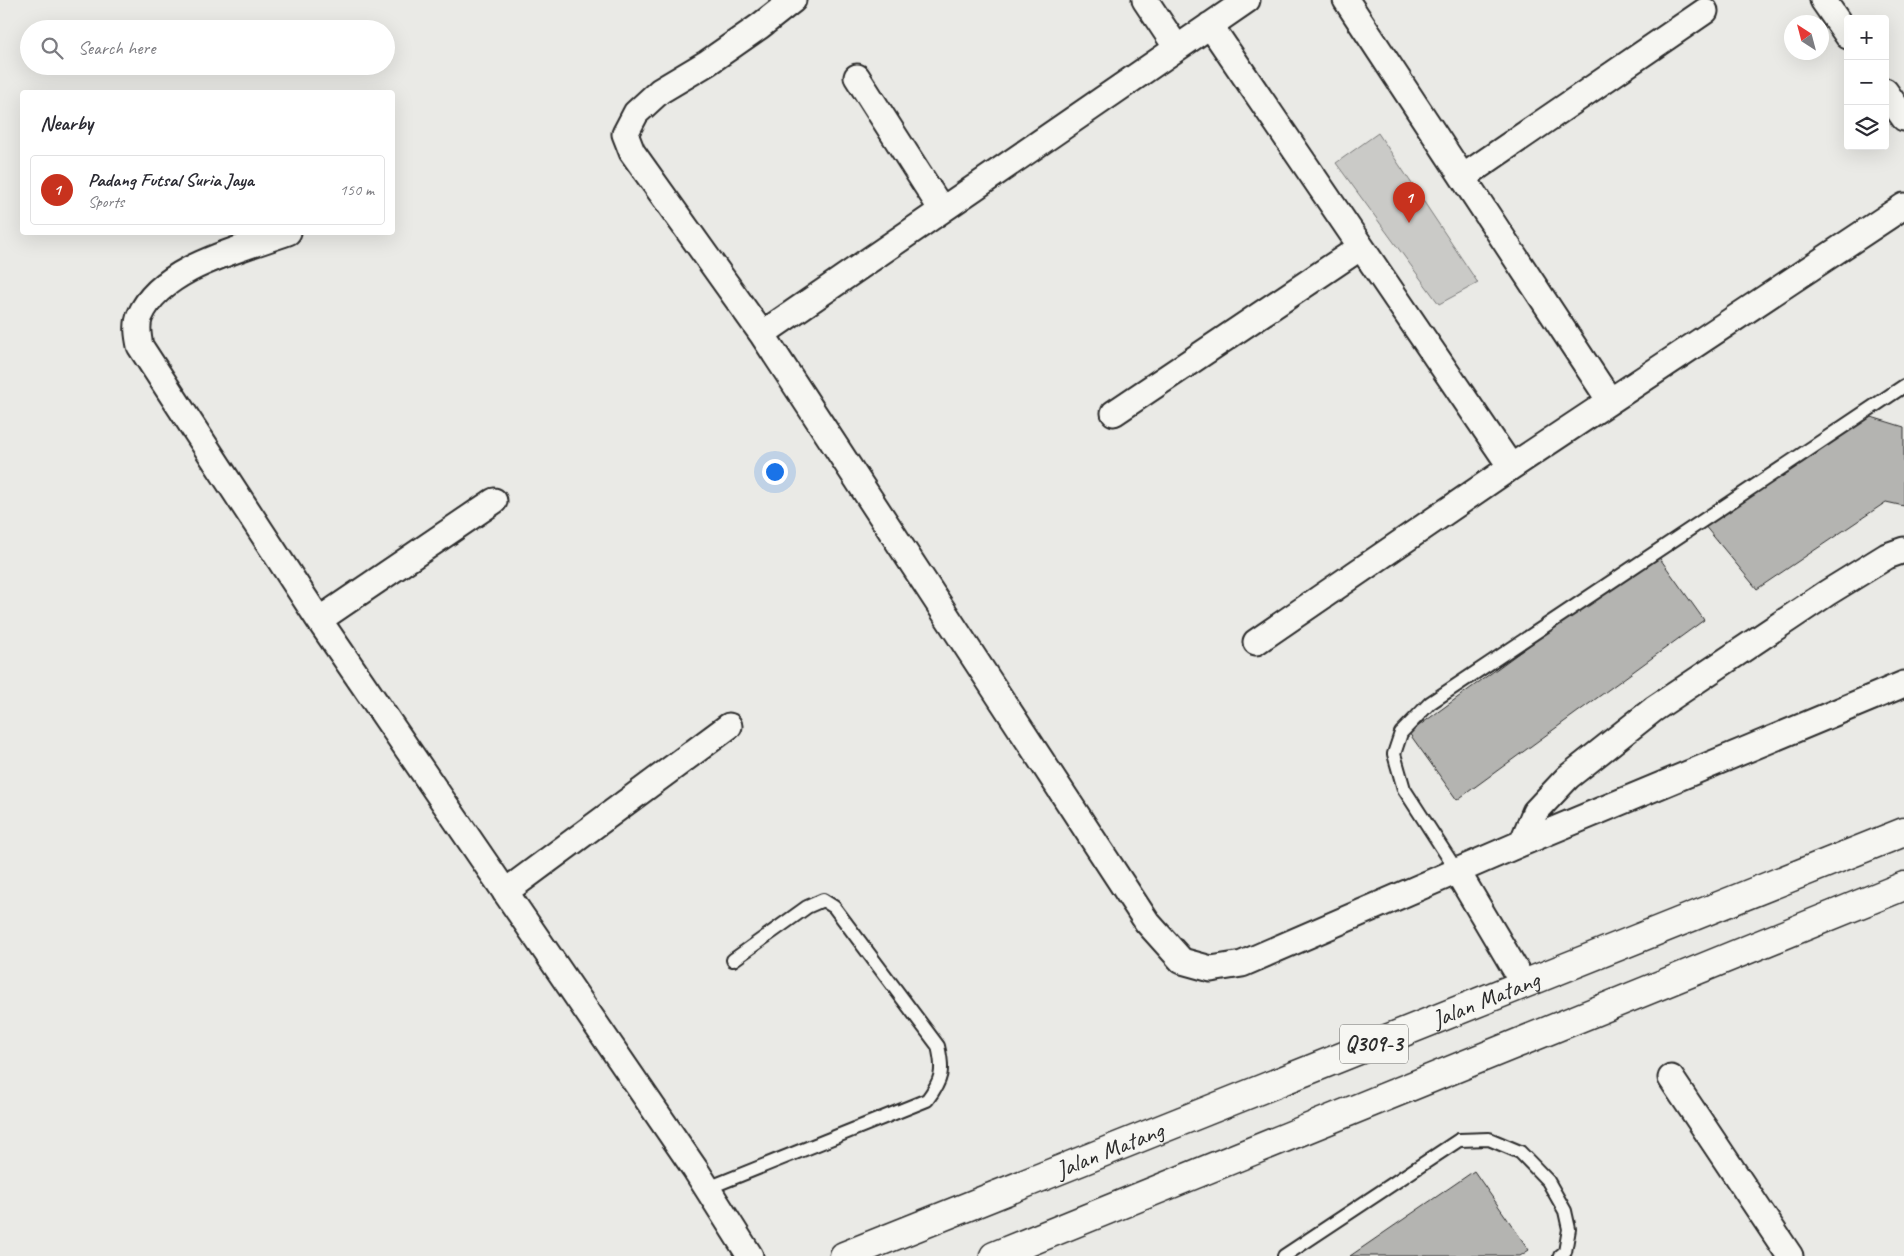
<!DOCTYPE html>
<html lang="en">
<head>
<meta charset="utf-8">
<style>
	body { margin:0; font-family:Caveat,sans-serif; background:#f2f2f3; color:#2b2b33 }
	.controls { position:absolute; right:15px; top:15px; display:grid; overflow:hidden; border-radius:5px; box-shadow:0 5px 20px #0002 }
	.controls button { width:45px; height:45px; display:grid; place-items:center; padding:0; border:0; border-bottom:1px solid #e1e1e2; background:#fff; color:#2b2b33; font:25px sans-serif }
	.compass { position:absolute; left:1784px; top:15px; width:45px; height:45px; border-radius:50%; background:#fff; box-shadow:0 5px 20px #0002; rotate:324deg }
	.you { position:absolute; left:774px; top:471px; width:18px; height:18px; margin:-12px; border:4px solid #fff; border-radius:50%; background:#1a73e8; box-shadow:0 0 0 8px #1a73e833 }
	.badge { display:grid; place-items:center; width:32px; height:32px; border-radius:50%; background:#c8321e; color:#fff; font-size:16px; font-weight:700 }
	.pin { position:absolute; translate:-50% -41px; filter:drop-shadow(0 1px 2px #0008) }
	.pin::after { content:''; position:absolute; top:26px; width:18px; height:15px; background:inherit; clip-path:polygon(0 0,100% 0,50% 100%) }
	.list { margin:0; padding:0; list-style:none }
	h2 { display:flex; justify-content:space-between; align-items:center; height:65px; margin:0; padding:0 20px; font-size:21px }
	h2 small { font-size:16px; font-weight:400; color:#7c7c81 }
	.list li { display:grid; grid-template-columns:32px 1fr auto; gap:15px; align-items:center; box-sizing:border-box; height:70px; margin:0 10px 10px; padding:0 10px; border:1px solid #e1e1e2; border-radius:5px }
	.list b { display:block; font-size:19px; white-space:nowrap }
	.list p { margin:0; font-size:16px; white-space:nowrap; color:#7c7c81 }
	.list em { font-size:16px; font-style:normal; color:#7c7c81 }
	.icon { flex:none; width:28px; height:28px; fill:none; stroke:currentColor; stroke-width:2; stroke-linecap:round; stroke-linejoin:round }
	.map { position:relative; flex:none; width:1904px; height:1256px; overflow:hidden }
	.search { position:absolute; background:#fff; box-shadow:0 5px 20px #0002; left:20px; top:20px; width:375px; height:55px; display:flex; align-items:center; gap:12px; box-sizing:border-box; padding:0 18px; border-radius:28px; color:#7c7c81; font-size:19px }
	.panel { position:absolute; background:#fff; box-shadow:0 5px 20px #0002; left:20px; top:90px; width:375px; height:145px; border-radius:5px }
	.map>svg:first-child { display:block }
	.green { fill:#cacac7; stroke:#7a7a79 }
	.building { fill:#b4b4b1; stroke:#2b2b2b }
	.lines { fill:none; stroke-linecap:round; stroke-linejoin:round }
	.lane-casing { stroke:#2b2b2b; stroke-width:16 }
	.street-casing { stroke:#2b2b2b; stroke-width:29 }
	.primary-casing { stroke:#2b2b2b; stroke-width:31 }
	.lane { stroke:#f6f6f2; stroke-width:12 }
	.street { stroke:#f6f6f2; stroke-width:25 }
	.primary { stroke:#f6f6f2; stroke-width:28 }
	.labels { text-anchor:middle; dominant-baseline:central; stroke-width:4; stroke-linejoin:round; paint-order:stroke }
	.shield { fill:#f6f6f2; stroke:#686867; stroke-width:1 }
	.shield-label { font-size:22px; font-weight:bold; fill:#2b2b2b }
	.street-label { font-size:24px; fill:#2b2b2b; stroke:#f6f6f2 }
</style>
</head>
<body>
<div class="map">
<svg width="1904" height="1256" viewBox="0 0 1904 1256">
	<rect width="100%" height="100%" fill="#eaeae6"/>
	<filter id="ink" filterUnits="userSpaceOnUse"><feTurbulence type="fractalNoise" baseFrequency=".02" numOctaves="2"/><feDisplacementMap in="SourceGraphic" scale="10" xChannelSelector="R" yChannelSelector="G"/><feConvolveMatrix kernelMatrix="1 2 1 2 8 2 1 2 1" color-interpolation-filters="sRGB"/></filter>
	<g filter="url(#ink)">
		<path class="green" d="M1378,133L1478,283L1439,304L1336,163Z"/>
		<path class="building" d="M1865,415L1904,427V506L1886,502L1757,589L1704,525Z
			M1656,553L1704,620L1457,800L1409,733Z
			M1474,1171L1529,1250L1520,1256H1350Z"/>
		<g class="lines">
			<g class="lane-casing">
				<path id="lane" d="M1457,871L1404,789L1394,754L1401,733L1430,703L1904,386
					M708,1188L927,1100C942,1080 944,1071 938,1046L834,907L823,900L807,907L733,960
					M1284,1256L1459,1140L1489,1139L1520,1152L1548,1181L1565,1211L1569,1229L1565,1252L1560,1256"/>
			</g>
			<g class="street-casing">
				<path id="street" d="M793,0L760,26L707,63L660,91L636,113L625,134L632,152L762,334L1147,922L1182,961L1211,969L1242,964L1522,843L1904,684
					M1145,0L1177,48
					M1346,0L1610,401
					M1823,0L1848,36
					M1210,25L1511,467
					M857,77L942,210
					M1885,91L1904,118
					M1463,177L1705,11
					M288,232C242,249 161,267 140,316C136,325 138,336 140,346L319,620L695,1169L750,1256
					M762,334L1247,0
					M1114,413L1361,247
					M319,620L494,501
					M1256,642L1511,467L1904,206
					M1522,843L1535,812L1568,777L1654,709L1827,593L1887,556L1904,550
					M1457,871L1524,984
					M505,892L729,726
					M1671,1078L1790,1256"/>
			</g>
			<g class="primary-casing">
				<g id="primary">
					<path id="s1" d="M844,1256L1904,832"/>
					<path d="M994,1256L1904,886"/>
				</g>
			</g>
			<use href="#lane" class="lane"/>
			<use href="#street" class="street"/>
			<use href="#primary" class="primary"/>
		</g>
	</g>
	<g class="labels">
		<rect class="shield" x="1340" y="1024.5" width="68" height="39" rx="4"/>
		<g class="shield-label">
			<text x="1374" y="1044">Q309-3</text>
		</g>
		<g class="street-label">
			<text stroke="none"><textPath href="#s1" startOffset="691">Jalan Matang</textPath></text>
			<text stroke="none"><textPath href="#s1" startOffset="286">Jalan Matang</textPath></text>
		</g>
	</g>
</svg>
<div class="controls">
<button>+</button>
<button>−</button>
<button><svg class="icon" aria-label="layers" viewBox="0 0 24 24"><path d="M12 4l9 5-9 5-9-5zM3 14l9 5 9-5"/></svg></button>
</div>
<svg class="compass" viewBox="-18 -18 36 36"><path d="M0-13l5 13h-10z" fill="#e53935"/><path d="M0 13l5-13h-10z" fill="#7c7c81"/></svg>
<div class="you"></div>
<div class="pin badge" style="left:1409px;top:223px">1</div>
<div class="search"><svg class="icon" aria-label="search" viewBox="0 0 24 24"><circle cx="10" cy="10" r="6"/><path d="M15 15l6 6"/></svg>Search here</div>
<section class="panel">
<h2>Nearby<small></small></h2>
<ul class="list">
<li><span class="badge">1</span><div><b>Padang Futsal Suria Jaya</b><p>Sports</p></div><em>150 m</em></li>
</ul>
</section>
</div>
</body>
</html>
